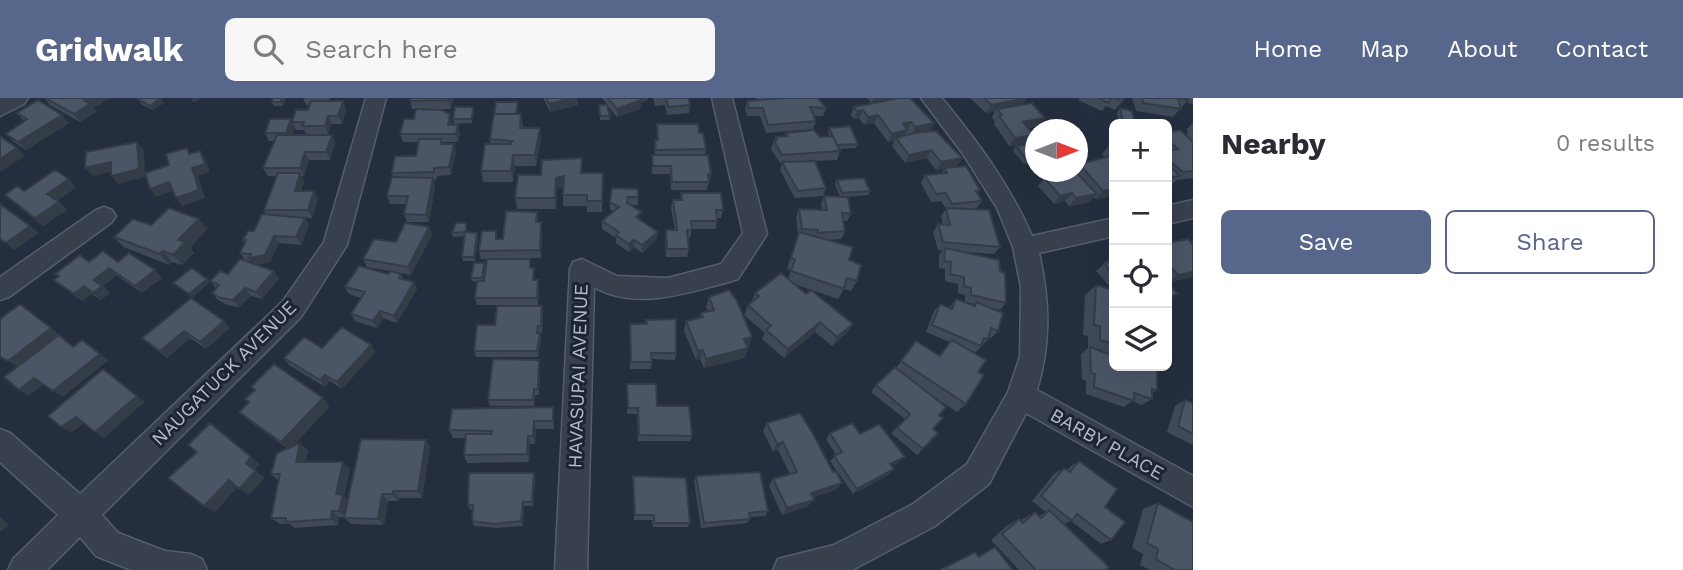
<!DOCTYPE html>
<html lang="en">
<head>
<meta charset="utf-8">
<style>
	body { margin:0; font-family:"Work Sans",sans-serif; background:#f7f7f7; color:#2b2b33 }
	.controls { position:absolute; right:21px; top:21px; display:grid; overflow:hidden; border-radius:10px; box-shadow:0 7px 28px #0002 }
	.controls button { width:63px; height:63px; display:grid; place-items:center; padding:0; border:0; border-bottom:2px solid #e1e1e2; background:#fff; color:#2b2b33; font:35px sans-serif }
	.compass { position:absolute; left:1025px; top:21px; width:63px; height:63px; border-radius:50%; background:#fff; box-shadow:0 7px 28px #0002; rotate:90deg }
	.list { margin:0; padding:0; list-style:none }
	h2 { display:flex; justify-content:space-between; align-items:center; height:91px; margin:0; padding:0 28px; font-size:30px }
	h2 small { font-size:23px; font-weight:400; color:#7c7c81 }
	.actions { display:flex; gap:14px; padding:21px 28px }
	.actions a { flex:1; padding:16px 0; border:2px solid #57678b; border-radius:10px; text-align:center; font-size:24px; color:#57678b }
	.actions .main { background:#57678b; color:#fff }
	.icon { flex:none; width:38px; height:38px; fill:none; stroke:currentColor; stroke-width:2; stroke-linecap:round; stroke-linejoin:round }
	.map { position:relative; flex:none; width:1193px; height:472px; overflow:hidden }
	header { display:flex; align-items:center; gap:42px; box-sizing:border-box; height:98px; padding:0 35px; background:#57678b; color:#fff }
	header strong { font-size:33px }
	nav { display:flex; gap:38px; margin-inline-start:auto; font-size:24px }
	.search { width:490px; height:63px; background:#f7f7f7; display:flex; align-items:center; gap:18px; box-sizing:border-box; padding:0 24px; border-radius:10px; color:#7c7c81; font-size:26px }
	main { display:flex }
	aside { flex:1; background:#fff }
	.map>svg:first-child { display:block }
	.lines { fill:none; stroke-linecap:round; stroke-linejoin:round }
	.minor-casing { stroke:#565e6c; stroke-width:3 }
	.tertiary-casing { stroke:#565e6c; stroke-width:3 }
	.minor { fill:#38404e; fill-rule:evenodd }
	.tertiary { fill:#38404e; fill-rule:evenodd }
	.wall { fill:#404958 }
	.shaded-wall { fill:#343c47 }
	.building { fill:#4a5566; stroke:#343c47; stroke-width:2 }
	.labels { text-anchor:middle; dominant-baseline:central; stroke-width:6; stroke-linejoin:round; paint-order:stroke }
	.street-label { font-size:19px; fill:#b4bbc9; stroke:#1d2533 }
</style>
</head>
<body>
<header>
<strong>Gridwalk</strong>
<div class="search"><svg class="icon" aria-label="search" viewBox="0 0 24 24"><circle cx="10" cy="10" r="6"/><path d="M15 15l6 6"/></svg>Search here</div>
<nav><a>Home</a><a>Map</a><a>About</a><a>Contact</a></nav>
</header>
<main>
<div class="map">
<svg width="1193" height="472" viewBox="0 0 1193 472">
	<rect width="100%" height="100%" fill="#242e3e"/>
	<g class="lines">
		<g class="minor-casing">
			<path id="minor" d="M366,0H386L347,147L301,219L102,417L118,435L165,453L191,456L202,461L207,472H131L96,458L80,439L47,472H8L13,461L58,417L0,364V331L10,335L80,396L283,203L324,144Z
				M712,0H732L767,136L738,181L729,184C687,195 635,213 594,189L587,472H555L570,171L573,164L582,161L617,178L668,180L721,166L743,135Z
				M921,0H942C977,43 1010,87 1032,138L1114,120V138L1039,155C1050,203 1051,245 1037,292L1193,378V409L1026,315L989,386L935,428L852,472H773L778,461L834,447L913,406L967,366L1008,294L1020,259L1021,189L1013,149L997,110L963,56Z
				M1193,102V120L1167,126V108Z
				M104,109L112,112L116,118L112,124L9,199L0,202V179L96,112Z"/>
		</g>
		<g class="tertiary-casing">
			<path id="tertiary" d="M0,0H28L24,6L0,18Z"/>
		</g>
		<use href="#minor" class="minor"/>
		<use href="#tertiary" class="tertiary"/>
	</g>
	<path class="wall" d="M44,0H110L93,10L96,14L80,24L50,7Z
		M286,0L283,8H274L272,4Z
		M303,0H330L328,3H343L346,11L342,26H331L328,36H306L304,32H296L295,30L292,37H332L335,45L330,62H309L304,78H301L304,83L301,93L318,101L312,120H305L309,127L301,147L279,145L270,164L256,167L279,180L262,201L251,198L239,209L227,207L218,202L212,195L216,190L210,183L253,166L251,163L245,162L240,155L245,145L243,142L254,133L267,117L264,112L277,78H268L263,70L275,43H269L265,35L292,24L308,12L310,7H306Z
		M454,0L451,11H412L410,3Z
		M543,0H577L578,7L550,14Z
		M602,0H648V2L641,5L640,11L617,19L607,7L610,22H600L599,7H607Z
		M653,0H689L690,7L689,15L667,17L665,7L655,8Z
		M756,0H818L826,10L823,18H813L816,23L813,31L766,35L760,18H747L745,11L747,3L757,2Z
		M867,0H910L934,25L930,34L962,60L957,68L949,70L980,92L978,96L982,103L976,111H971L1000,149L994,156L966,154L1000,173L1006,205L1000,212L992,210L998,233L991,240L989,239L988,241L975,255L978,274L966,306L957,314L926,294L939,317L923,351L917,357L891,335L905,321L871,294L876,287L896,270L916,243L940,257L950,244L926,234L934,213L940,206L949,210L956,201L973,208L975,206L965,204V197L958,195V186L945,183V171L939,170V157L943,152H938L933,134L938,126L943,127L941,118L946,111L941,103L931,104L921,85L925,77L941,76L944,71L936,72L927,60L905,65L892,48L895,42L888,44L874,25L864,27L859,20L854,21L851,17L854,9L871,5Z
		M970,0H1027L1023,6L1039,28L1029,30L1034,37L1029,45L1009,48L994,26L995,24L992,19L995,13L986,15Z
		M1080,0H1125L1115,12L1106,8L1102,13L1078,2Z
		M1132,0H1187L1188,2L1173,19L1136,13Z
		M1187,0H1193V6L1188,5Z
		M138,1L164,5L153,12L141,6Z
		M518,4L517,16H521L523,30L541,41L536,68H515L513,84H483L481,73L491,46L490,41Z
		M473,9L474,13L472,25L454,26L453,21Z
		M1120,10L1135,26H1119L1117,15Z
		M17,15L69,25L26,52L14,44L6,36L24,23Z
		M1193,24V80L1177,82L1172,86L1167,87V35L1188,40L1187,31Z
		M452,25L451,27L460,35L458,44H442L443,46L456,54L451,77L437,78L436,82H433L435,88L429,124H407L404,116L407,106H390L387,98L393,79L392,75L416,58L418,44H403L400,36Z
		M657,26L699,35L706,51L705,57L711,76L707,92H671L670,76H652V57H655L654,50L655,42H657Z
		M829,30L858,46L856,50L839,51L840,53L837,62L815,63L826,90L823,98L795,100L780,72L782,65H780L771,51L774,43H775L776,39H785L786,35L820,39L829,38L828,34Z
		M1114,47V98L1096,101L1094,99L1090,104L1069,108L1065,103L1054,106L1038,88L1043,82L1036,74H1077V68L1079,66L1105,60L1102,56L1109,48Z
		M1016,48L1035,63L1024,66L1013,53Z
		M582,75H603L602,114H587V108H563V89L557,91L556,111H517L515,100L541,77Z
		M837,82L870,93L868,97L848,99L851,116L847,123H843L845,133L841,141L828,142L849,162L857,183L851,193L844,191L838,201L794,186L847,235L832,248L815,234L784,260L762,241L765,235L744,217L748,207L751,204L755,195L788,181L791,172L787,171L798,137L796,119L799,111L822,112L821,106L824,98L840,99L835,86Z
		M76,89L57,103L67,112L43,128L5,97L24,93Z
		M638,91V107H630L641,122L657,141L642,155L634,149L629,154L616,145V140L602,131V123L614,114L610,111V104Z
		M681,95L723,112L721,120H717L716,131H692L690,140H688L689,151L687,159H666L665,140L666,132H675L671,110L673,102H680Z
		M537,114L538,124L542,132L541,160L481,161L479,153L503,141Z
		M199,121L207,131L190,150L194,155L182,167L172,164L169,167L124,149L114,139L151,127Z
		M466,125L467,134L478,139L475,163H463L462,159L465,138L453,139L452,135Z
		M429,129L432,137L411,177L367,169L363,161L396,144Z
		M1193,143V179L1169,184L1167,182V145L1191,144Z
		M1114,158V268L1157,292L1152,295V301L1142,307L1132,303L1124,309L1086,296V283L1082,281L1081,256L1088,250V238L1083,237L1085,197L1096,187L1112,191L1096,173L1111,159Z
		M89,164H118L162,180L142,195L116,177L103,188L110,195L101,202L92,196L82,203L54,182Z
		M484,165L485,169L483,183L534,170V182L539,189L538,207H477L475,200L477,184L472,183L471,180Z
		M388,176H401L403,181L417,191L397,225L383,220L377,230L355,223L351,216L361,200L349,196L345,189Z
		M709,199L749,249H748V250L745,260L704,270L700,261L696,262L684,233L686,223L700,220L701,215L708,213L706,209Z
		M542,208L543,215L542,235H538H540L541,242L538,259H476L474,253L495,227Z
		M646,222L676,255L675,262L652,261L651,271H630V226H646Z
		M230,230L206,251L190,240L167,260L142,240Z
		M371,247L375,254L342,291L330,283L325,289L289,267L284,260Z
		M540,268L539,297H535L534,308H490L488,302Z
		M1145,268H1162L1157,271Z
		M627,286L692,338L690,343H638L637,316H627Z
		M251,289L323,300L329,309L292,349L308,353L305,364L350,371L344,398L348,402L426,342L430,349L422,400H399L398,403H388L384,427L351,426L344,419H339L338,427L294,430L290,426H280L271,420L279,383L271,376L288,351L248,322L239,314L248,304L255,292Z
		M1185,302L1193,305V347L1167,334L1175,308Z
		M553,309L554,331H536L535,346H530L529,364L467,365L464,357L466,340H453L449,332Z
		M767,325L836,392L813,399L808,408L782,417L769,388L773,381L790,376L778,352L773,354L763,333Z
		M830,335L860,336L899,364L891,368L894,371L888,377L853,396L830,363L836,357L826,341Z
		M1079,363L1105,409L1111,442L1101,446L1071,423L1064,426L1105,472H1019L991,442L1008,427L1019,421L1021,422L1035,414L1039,418L1046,414L1032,403L1055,375L1064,370L1067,372L1071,368Z
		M534,375L535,380L533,408H524L523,428L496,430L474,428L472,423L473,412H471L468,407Z
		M633,378L690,425L688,429H653L652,422H634Z
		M696,378L768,413L765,418L750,419V421L747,425L701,430L694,383Z
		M1158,405L1193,472H1150L1140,467L1143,456L1132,450L1143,411Z
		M995,449L1013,472H939L975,454L978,458Z"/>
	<path class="shaded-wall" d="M88,0H110L93,10L96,14L80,24L74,16L84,2Z
		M161,0L164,5L153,12L150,8Z
		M192,0H201V1L194,5L191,1Z
		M282,0H286L283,8L281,4Z
		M450,0H454L451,11L449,2Z
		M571,0H577L578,7L550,14L549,6Z
		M637,0H648V2L641,5L640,11L617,19V11Z
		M874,0H901L871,6Z
		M1027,0L1022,8L997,11L995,13L986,15L991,7Z
		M343,3L346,11L342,26L338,18Z
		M863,12L859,20L854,21L857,13Z
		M450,16L452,25L450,35L448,27Z
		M62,17L69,25L26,52L18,44Z
		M878,17L874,25L864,27L868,19Z
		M328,18L331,26L328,36L325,28Z
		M1045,20L1039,28L1018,32L1023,24Z
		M291,21L295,30L290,43L286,35Z
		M911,24L903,41L896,40L895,42L888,44L892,36L903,26Z
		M934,25L930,34L911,38L915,29Z
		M458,27L460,35L458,44L456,36Z
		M540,30L541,41L536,68L535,57Z
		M332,37L335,45L330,62L326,54Z
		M1034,37L1029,45L1009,48L1015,40Z
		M137,44L144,52L145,79L118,86L111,78Z
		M454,46L456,54L451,77L449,69Z
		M17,50L25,58L0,74V61Z
		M931,52L927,60L905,65L909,57Z
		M200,53L205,61L210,74L198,78L205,100L182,108L176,100L192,70Z
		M305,54L309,62L304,78L300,70Z
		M513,57L515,68L513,84L511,73Z
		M962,60L957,68L936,72L941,64Z
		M1035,60V63L1024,66L1027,62Z
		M111,64L118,72L93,78L85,70Z
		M300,75L304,83L299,101L295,93Z
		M564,78V89L557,91L556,111L555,100L556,80Z
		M433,80L435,88L429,124L426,117Z
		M69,81L76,89L55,104L47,96Z
		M169,84L175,92L156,99L150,91Z
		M1114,91V98L1096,101L1103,93Z
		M314,93L318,101L312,120L308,112Z
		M1072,95L1065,103L1054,106L1060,98Z
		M1097,96L1090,104L1069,108L1076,100Z
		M59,104L67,112L43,128L35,120Z
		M305,120L309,127L301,147L296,139Z
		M199,121L207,131L190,150L194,155L182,167L173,157L178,142Z
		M541,124L542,132L541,160L540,152Z
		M30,128L39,135L14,152L6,145Z
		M429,129L432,137L411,177L408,169Z
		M658,134L657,141L642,155V147Z
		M477,135L478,139L475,163L474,159Z
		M274,138L279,145L270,164L254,167L249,160Z
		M634,142V149L629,154V146Z
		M163,153L172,164L169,167L160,156Z
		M109,170L116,177L103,188L110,195L101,202L93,195L94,182Z
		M155,172L162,180L142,195L135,188Z
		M274,173L279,180L262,201L256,194Z
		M1193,174V179L1169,184L1178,177Z
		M207,181L210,184L192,200L189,196Z
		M538,182L539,189L538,207L537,200Z
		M414,184L417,191L397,225L394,218Z
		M84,188L92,196L82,203L74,196Z
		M245,190L251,198L239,209L233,202Z
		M1178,196L1169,203L1167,204V199Z
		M380,213L383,220L377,230L373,223Z
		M224,223L230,230L206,251L200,244Z
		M820,224L815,234L784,260L788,251Z
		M853,226L847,235L832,248L837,239Z
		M51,230L60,237L18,269L8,263Z
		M184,233L190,240L167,260L160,253Z
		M540,235L541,242L538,259L537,253Z
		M752,239L749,249L741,251L744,241Z
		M371,247L375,254L342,291L337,284Z
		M748,250L745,260L704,270L706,261Z
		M703,252L700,261L696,262L698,253Z
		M100,256L109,262L63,299L53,293Z
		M539,262L540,268L539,297L538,291Z
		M103,271L145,304L104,340L95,334Z
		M325,277L330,283L325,289L320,282Z
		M34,280L44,286L29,298L19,292Z
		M323,300L329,309L289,352L281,344Z
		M76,319L86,324L71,335L61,329Z
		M534,323L536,331L535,346L533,338Z
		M528,338L530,346L529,364L527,356Z
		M426,342L430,349L422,400L418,393Z
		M783,344L778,352L773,354L777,346Z
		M300,345L308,353L304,371L296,364Z
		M251,359L260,366L255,372L246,365Z
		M905,359L899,364L884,372L890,366Z
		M343,364L350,371L344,398L349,403L346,419L339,413L336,396Z
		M894,371L888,377L853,396L857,391Z
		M256,373L265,380L249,397L239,391Z
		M534,375L535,380L533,408L532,404Z
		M229,382L238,389L215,414L204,408Z
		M842,385L836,392L805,402L811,395Z
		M393,393L399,400L398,403L393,396Z
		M382,396L388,403L384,427L378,421Z
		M814,402L808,408L782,417L787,410Z
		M523,404L524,408L523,428L521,423Z
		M332,413L339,419L338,427L331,421Z
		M0,418L9,427L0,434Z"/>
	<path class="building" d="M45,0H88L84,2L90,6L74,16Z
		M140,0H161L150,8L138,1Z
		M273,0H282L281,4H272Z
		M411,0H450L449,2L410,3Z
		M546,0H571L549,6Z
		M608,0H639L641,2L617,11Z
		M666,0H689L690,7L668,9Z
		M786,0H818L826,10L810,9L816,23L768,27L763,10H749L747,3Z
		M899,0H910L934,25L915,29L911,24L903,26L907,32L892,36L878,17L868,19L863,12L857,13L854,9Z
		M984,0H1027L991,7Z
		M1098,0H1112L1108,5Z
		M1114,0H1125L1122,4Z
		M1142,0H1187L1188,2L1178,1L1181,11L1143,5Z
		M38,2L62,17L18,44L6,36L27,21L17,15Z
		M311,3H343L338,18H328L325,28H302L304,24H292L296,12H308Z
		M496,4H518L516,16H494Z
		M1032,5L1045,20L1023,24L1034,37L1015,40L999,18L1002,17L997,11Z
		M599,7H607L610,18H600Z
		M455,9H473L472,21H453Z
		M1120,10L1132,13L1135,26L1123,24Z
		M416,11L441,12L450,16L448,27H458L456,36H400L404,21H414Z
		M494,16H521L520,30H540L535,57H513L511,73H481L485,46H511V43H514L490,41Z
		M270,21H291L286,35H265Z
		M657,26H698L699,35H703L706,51L656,52L655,42H658Z
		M850,28L858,46L837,47L829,30Z
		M814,32L820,39L833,38L840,53L782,57L774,43L777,42L776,39L788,38L786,35Z
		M1180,32L1193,44V73L1183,74L1167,61V53L1178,51L1167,41V35Z
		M936,33L962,60L941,64L931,52L909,57L896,40L914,35Z
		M277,37H332L326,54H305L300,70H263Z
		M1,39L17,50L0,61V40Z
		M419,41H441V46H454L449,69L434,70V74L392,75L395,58H416Z
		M137,44L139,71L111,78V64L85,70L86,54Z
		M1035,45V60L1027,62L1016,48Z
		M1114,47V54L1109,48Z
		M187,50L189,56L200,53L205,66L192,70L199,92L176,100L169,84L150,91L145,75L169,67L166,56Z
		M652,57H708L711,76H708L709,84H672L671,68H653Z
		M1111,58L1114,62V91L1103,93L1079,66Z
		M582,60L581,75H603L602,103H587V97H563L564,78L556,80L555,100H515L518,77H541L542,62Z
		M815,63L826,90L798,93L782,64Z
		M1167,65L1180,78L1167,80Z
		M966,68L980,92L976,93L982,103L952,106L946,95L936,96L925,77L947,75L944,70Z
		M55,72L69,81L47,96L59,104L35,120L5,97L17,88L24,93Z
		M1049,74H1076L1097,96L1076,100L1072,95L1060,98L1044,80L1053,78Z
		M278,75H300L295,93H314L308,112H264Z
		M392,79L433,80L426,117L404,116L408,98H387Z
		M864,80L870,93L842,95L837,82Z
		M612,90L638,91V99H628L627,105L642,114L636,119L658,134L642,147L634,142L629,146L616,137L619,134L602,123L619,109L610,104Z
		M681,95H721L723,112H716L717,123H691L692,132H687L689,151H667L666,132H677L673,102H682Z
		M824,98L848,99L851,116L842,115L845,133L818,135V132L802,131L799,111L827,112Z
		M0,106L30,128L6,145L0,141Z
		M169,110L199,121L178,142L185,144L173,157L163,153L160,156L114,139L133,121L151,127Z
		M946,110L989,112L1000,149L943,144L938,126L950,127Z
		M506,113L537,114L536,124H541L540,152L479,153L482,133H496V141H503Z
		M262,116L305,120L296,139L274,138L265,157L249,160L251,156L240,155L246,142H243L248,133H254Z
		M405,125L429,129L408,169L363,161L374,141L396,144Z
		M456,125H466V134L452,135Z
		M465,134L477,135L474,159H462Z
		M799,134L853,149L849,162L861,167L857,183L847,180L844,191L791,173L795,162L791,160Z
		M1188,141L1193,147V174L1178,177L1167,165V145Z
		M945,150L999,162L1000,173L1005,175L1006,205L971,197V190L964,188V179L950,176L951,164L944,163Z
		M103,153L118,164L129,155L155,172L135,188L109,170L94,182L102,188L93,195L84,188L74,196L54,182L59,178L55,176L80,157L89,164Z
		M240,161L274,173L256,194L245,190L233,202L221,200L212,195L219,187L210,183L220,173L228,176Z
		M487,161H530V170H534L533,182H538L537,200H475L477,183H484Z
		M1114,163V177L1104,165Z
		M474,165H484L482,180H471Z
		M359,168L388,176L391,173L401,176L399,180L414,184L394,218L380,213L373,223L351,216L365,194L345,189Z
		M192,170L207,181L189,196L173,185Z
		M781,175L806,196L811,192L853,226L837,239L820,224L788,251L766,232L771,228L748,207L759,198L755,195Z
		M1167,184L1178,196L1167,199Z
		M1096,187L1114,192V246L1100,242V228L1094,227Z
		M729,192L737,203L752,239L744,241L748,250L706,261L703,252L698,253L686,223L703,219L701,215L714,212L709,199Z
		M191,200L224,223L200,244L184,233L160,253L142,240Z
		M956,201L975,208L976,204L1003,215L998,233L991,230L988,241L984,240L981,248L932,227L940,206L952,211Z
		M20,206L51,230L8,263L0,259V221Z
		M497,208H542L541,228H538L537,235H540L537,253H474L477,227H495Z
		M676,221V255H651L652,264H631L630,226H647L646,222Z
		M342,229L371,247L337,284L325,277L320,282L284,260L304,239L322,250Z
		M59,237L73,249L82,242L100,256L53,293L34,280L19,292L4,279Z
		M952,242L986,262L978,274L984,277L966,306L901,263L916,243L940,258Z
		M1167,245H1169L1171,262L1167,261Z
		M1090,249L1114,258V268H1143L1157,272V292L1152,291V301L1134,295V303L1094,289L1095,276L1091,275Z
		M493,261L539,262L538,291H534L533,302H488Z
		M274,266L323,300L281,344L239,314L249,304L245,301L255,292L251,289Z
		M895,269L946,309L939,317L943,320L933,331L938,335L923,351L897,330L910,316L876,287Z
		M103,271L137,298L95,334L76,319L61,329L48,318Z
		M627,286H656L657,308H689L692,338L639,337L638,310H628Z
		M1185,302L1193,305V336L1178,328Z
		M553,309V323H534L533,338H528L527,356L464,357L466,336H491L492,333L449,332L452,311Z
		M800,315L812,334L833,374L836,373L842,385L811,395L814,402L787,410L773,381L797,374L783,344L777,346L767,325Z
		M210,325L251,359L246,365L256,373L239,391L229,382L204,408L168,380L197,354L188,347Z
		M852,325L860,336L879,326L905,359L890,366L894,371L857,391L834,358L842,354L830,335Z
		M361,341L426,342L418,393H393V396H382L378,421L344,420Z
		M300,345L296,364H343L336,396L343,397L339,413H332L331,421L286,424V420H271L280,376H271L277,355Z
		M1079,363L1117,391L1105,409L1125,424L1111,442L1077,416L1072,423L1041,398L1064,370L1070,374Z
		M760,374L768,413L749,415L750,421L704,425L696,378Z
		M469,375H534L532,404H523L521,423L494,426L472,423L473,407H468Z
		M633,378L686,380L690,425H654V417H635Z
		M1158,405L1193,424V472H1175L1156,461L1158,451L1147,445Z
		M1049,412L1109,469L1105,472H1036L1002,436L1019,421L1023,425L1035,414L1041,420Z
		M995,449L1013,472H948L946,469L975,454L979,459Z"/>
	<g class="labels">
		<g class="street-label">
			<text transform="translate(224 275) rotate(-45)">NAUGATUCK AVENUE</text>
			<text transform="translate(578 278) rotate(-88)">HAVASUPAI AVENUE</text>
			<text transform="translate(1107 346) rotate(29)">BARBY PLACE</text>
		</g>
	</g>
</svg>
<div class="controls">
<button>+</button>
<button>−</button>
<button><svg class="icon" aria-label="locate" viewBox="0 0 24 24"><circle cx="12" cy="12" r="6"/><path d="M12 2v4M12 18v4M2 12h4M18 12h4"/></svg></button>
<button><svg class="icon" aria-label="layers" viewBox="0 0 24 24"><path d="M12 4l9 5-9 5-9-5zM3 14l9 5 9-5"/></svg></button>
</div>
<svg class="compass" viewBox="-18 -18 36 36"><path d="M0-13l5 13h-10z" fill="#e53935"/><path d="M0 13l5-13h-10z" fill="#7c7c81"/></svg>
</div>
<aside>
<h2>Nearby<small>0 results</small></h2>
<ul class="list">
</ul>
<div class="actions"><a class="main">Save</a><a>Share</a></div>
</aside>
</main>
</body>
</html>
